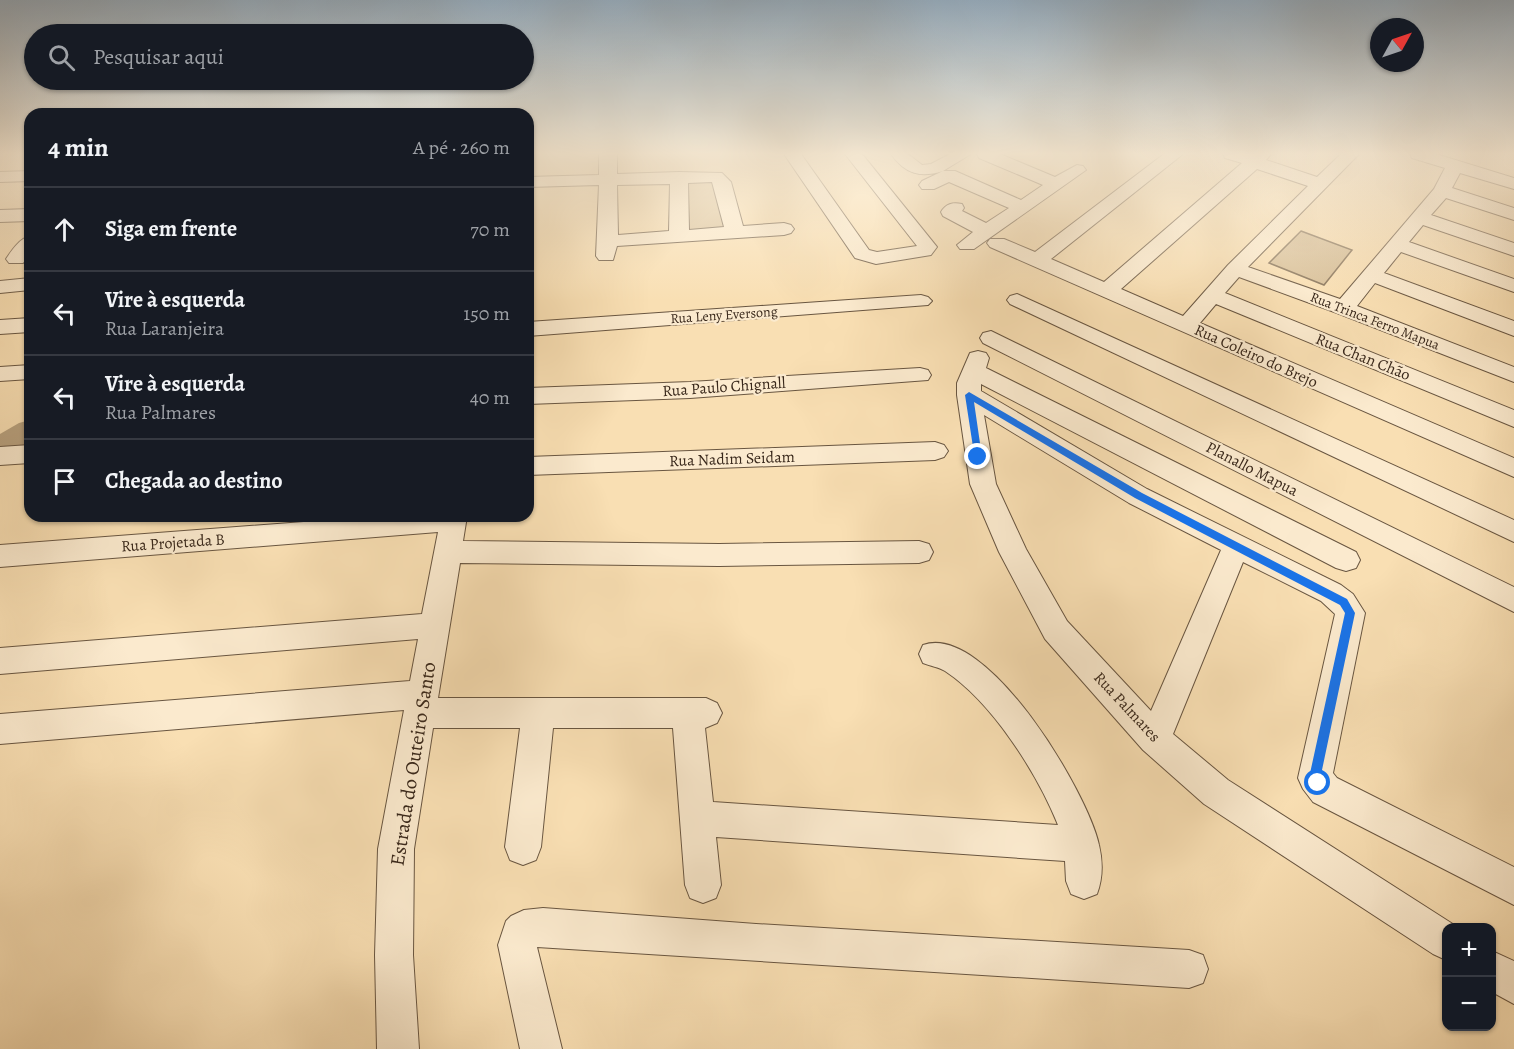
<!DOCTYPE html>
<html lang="pt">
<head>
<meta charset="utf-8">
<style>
	body { margin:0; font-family:Alegreya,serif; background:#242831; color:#f1f3f6 }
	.controls { position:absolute; right:18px; bottom:18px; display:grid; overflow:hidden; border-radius:12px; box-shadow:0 2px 4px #0004 }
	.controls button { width:54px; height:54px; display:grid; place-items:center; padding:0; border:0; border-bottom:2px solid #363941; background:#171b24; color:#f1f3f6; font:30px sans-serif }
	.compass { position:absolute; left:1370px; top:18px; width:54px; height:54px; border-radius:50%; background:#171b24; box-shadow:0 2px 4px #0004; rotate:50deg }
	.stop { position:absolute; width:18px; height:18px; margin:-14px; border:4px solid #1a73e8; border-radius:50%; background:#fff }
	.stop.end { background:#1a73e8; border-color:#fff; box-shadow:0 2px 6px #0008 }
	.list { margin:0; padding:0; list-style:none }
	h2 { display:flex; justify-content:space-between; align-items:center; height:78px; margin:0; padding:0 24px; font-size:26px }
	h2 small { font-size:20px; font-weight:400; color:#9ea1a6 }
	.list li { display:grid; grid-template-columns:39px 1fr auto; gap:18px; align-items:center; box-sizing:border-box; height:84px; padding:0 24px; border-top:2px solid #363941 }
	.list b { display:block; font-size:22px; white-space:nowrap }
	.list p { margin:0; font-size:20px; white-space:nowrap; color:#9ea1a6 }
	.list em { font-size:20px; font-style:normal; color:#9ea1a6 }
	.icon { flex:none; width:33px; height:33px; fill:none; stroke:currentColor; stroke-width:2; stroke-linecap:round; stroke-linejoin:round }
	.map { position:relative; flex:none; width:1514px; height:1049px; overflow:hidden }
	.search { position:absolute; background:#171b24; box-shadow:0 2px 4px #0004; left:24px; top:24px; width:510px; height:66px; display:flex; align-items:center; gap:15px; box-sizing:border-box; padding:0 21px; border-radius:33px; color:#9ea1a6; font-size:22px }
	.panel { position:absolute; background:#171b24; box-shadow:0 2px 4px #0004; left:24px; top:108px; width:510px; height:414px; border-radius:18px }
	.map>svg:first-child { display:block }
	.green { fill:#d8c099; stroke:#88745a; stroke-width:1.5 }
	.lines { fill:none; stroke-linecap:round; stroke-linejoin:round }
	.river { fill:#b8a17f; fill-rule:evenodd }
	.minor-casing { stroke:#695641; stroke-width:2 }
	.minor { fill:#fbeace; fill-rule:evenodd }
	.route { fill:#1a73e8 }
	.labels { text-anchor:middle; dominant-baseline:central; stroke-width:4.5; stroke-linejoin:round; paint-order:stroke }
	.far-street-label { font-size:14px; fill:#39281b; stroke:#fbeace }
	.street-label { font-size:16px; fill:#39281b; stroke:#fbeace }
	.near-street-label { font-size:20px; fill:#39281b; stroke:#fbeace }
</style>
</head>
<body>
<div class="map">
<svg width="1514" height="1049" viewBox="0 0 1514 1049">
	<rect width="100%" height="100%" fill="#f9dfb3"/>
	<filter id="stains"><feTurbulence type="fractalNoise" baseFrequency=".00333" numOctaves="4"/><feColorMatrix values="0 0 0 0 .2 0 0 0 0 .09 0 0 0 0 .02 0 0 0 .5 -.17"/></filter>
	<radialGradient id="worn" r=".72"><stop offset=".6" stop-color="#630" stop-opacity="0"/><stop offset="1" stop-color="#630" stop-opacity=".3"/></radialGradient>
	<path class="green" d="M712,176L735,232L679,237V177Z
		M1301,231L1352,250L1324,285L1269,263Z"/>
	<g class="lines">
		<path class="river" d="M30,420V444L11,456L0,459V434L19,423Z"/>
		<g class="minor-casing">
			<path id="minor" d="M599,154H617V174L679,172L722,173L731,182L743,226L784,223L791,225L794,229L791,233L784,235L617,246L613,260H599L596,256L599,185L528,187V177L599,175ZM712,182L724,227L689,230L688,183ZM670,184L669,231L618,235L617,185Z
				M784,154H801L869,250L877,252L917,246L845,154H862L937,247L931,255L876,264L855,258Z
				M891,154H908L922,165L931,164L950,154H971L943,171H955L1021,200L1043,185L979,158L977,154H1000L1055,177L1077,165L1083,166L1086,170L974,249H960L957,245L973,232L943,216L941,212C946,204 952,202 962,204L964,208L962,211L986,223L1009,208L949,182L934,189H922L919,185L922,181L943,171C920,178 905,174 891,154Z
				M1164,154H1183L1051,259L1104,282L1242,163L1225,158L1223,154H1271L1266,160L1317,177L1341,154H1359L1248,267L1340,299L1434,189L1445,168L1412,158L1410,154H1436L1514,178V189L1460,173L1452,188L1514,208V220L1446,198L1431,215L1514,243V256L1423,225L1409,242L1514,279V292L1401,252L1384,273L1514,321V336L1375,283L1357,306L1514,367V382L1337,313L1239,277L1225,293L1514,410V427L1216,304L1200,323L1514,458V477L990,247L987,243L990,239H1004L1035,252ZM1257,169L1308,186L1228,265L1183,316L1121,289Z
				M30,171V181L0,182V172Z
				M30,209V221L0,222V210Z
				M30,236V255L23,263H9L6,259C12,250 19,239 30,236Z
				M30,278V290L0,293V281Z
				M1017,294L1514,520V542L1010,304L1007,300L1010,296Z
				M921,295L928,297L932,301L928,305L528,336V322Z
				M30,318V332L0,334V320Z
				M991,331L1514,587V612L983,343L980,338L983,333Z
				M978,351L986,353L989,358L986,368L1356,552L1360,560L1356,568L1346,571L1336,568L981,384V391L1147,489L1341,585L1353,594L1365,613L1333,773L1337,778L1514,867V905L1313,802L1303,789L1298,778L1335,614L1321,601L1243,562L1173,734L1228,780L1459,928H1446V960L1433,954L1204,804L1143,750L1045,639L999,552L970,484L957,395V383L970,353ZM984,415L1129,503L1221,550L1151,711L1067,621L1026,549L996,484Z
				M30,365V379L0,381V367Z
				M920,368L928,370L931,375L928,380L690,398L528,404V388L690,382Z
				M935,442L944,445L948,451L944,457L935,460L528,475V457Z
				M30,445V463L0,465V447Z
				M383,516H467L463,541L719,544L919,541L929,544L933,552L929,560L919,563L719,566L460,563L438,698H706L717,703L722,713L717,723L705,728L713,802L1058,825C1037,773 992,702 945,671C939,667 930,666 923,663L919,654L923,645C987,622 1088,793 1099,845C1103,862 1103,878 1097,894L1084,899L1071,894L1066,881L1065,861L716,837L721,885L716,898L703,903L690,898L685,885L673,728H553L541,847L536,860L523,865L510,860L505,847L520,728H433L414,849L413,955L419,1049H377L375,955L378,849L404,710L0,744V714L410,681L418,639L0,674V648L422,614L438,532L0,567V545Z
				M543,908L756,924L1189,950L1203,955L1208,969L1203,983L1189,988L537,947L562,1049H520L498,945L506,921L511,916L524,910Z
				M1492,951L1514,961V1004L1492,992Z"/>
		</g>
		<use href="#minor" class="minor"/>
	</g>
	<linearGradient id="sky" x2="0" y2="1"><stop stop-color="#95acbe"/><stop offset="0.51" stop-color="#fcf1dd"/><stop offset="1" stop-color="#fcf1dd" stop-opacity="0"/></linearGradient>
	<rect width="1514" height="301" fill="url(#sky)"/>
	<path class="route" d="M969,392L1142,493L1347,599L1355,613L1322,770L1321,777L1325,783L1323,787H1314L1309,778L1345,613L1340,605L1135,498L974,402L982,457L981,460H975L965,395Z"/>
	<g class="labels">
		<g class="far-street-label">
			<text transform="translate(724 315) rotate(-4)">Rua Leny Eversong</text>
			<text transform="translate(1375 321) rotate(21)">Rua Trinca Ferro Mapua</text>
		</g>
		<g class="street-label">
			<text transform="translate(1256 356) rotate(24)">Rua Coleiro do Brejo</text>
			<text transform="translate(1363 357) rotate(22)">Rua Chan Chão</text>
			<text transform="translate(724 387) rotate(-4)">Rua Paulo Chignall</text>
			<text transform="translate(732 459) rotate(-2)">Rua Nadim Seidam</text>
			<text transform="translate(1252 469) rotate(27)">Planallo Mapua</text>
			<text transform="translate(173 543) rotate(-4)">Rua Projetada B</text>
			<text transform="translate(1127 707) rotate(47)">Rua Palmares</text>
		</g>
		<g class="near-street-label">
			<text transform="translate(413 764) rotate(-81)">Estrada do Outeiro Santo</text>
		</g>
	</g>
	<rect width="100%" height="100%" filter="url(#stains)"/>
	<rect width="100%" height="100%" fill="url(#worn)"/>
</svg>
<div class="controls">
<button>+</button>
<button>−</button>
</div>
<svg class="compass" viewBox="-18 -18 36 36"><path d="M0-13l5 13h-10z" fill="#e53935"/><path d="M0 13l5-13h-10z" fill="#9ea1a6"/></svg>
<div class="stop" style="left:1318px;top:783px"></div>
<div class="stop end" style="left:978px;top:457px"></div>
<div class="search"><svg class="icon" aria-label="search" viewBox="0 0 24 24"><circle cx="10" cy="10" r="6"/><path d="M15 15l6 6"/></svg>Pesquisar aqui</div>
<section class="panel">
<h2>4 min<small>A pé · 260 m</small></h2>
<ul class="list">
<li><svg class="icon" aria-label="ahead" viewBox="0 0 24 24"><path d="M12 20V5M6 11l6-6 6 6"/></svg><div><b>Siga em frente</b></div><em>70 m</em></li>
<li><svg class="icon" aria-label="left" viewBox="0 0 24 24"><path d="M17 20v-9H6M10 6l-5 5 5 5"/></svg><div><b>Vire à esquerda</b><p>Rua Laranjeira</p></div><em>150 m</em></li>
<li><svg class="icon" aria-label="left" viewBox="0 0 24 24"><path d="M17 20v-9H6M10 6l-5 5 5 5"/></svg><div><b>Vire à esquerda</b><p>Rua Palmares</p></div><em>40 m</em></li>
<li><svg class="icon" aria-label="arrive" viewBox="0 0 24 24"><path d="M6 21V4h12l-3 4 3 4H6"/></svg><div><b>Chegada ao destino</b></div></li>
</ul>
</section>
</div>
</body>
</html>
